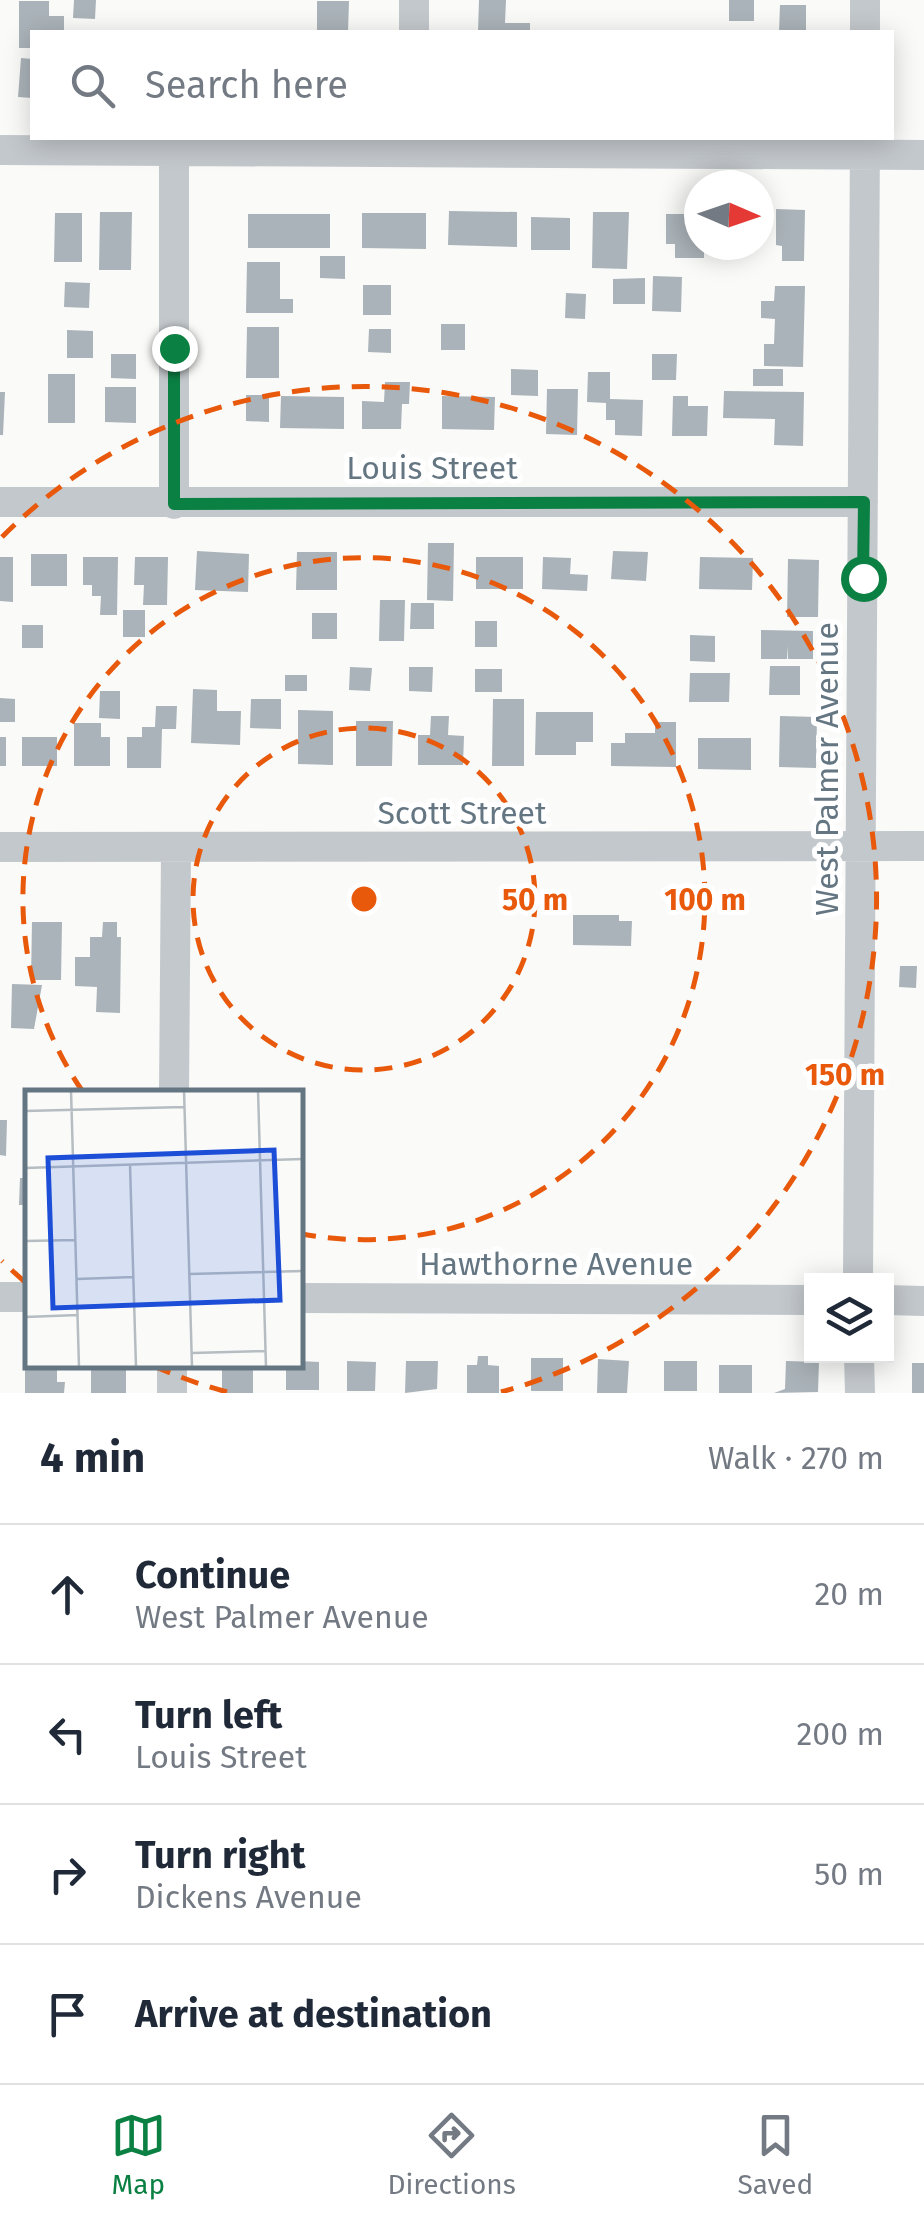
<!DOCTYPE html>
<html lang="en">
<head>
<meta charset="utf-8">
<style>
	body { margin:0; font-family:"Fira Sans",sans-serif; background:#f6f6f7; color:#1f2937 }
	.controls { position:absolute; right:30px; bottom:30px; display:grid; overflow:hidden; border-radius:0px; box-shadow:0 5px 25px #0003 }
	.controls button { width:90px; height:90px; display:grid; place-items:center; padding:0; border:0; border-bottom:2px solid #e0e1e3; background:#fff; color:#1f2937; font:50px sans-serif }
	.compass { position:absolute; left:684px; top:170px; width:90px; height:90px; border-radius:50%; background:#fff; box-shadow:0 5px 25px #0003; rotate:92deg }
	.stop { position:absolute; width:30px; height:30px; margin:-22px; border:8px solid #0b8043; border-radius:50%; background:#fff }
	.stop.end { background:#0b8043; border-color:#fff; box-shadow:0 2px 10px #0008 }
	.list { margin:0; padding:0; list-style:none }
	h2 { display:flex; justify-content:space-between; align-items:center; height:130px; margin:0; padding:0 40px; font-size:42px }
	h2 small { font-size:32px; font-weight:400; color:#747a83 }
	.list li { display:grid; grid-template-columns:65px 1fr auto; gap:30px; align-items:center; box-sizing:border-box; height:140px; padding:0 40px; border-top:2px solid #e0e1e3 }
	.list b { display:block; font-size:38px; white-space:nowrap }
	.list p { margin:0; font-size:32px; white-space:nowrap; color:#747a83 }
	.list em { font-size:32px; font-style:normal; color:#747a83 }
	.icon { flex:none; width:55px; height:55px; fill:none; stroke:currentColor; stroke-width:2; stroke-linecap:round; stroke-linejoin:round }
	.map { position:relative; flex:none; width:924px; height:1393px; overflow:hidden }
	.search { position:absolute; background:#fff; box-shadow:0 5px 25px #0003; left:30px; right:30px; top:30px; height:110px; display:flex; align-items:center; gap:25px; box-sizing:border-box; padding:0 35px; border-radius:0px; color:#747a83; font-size:38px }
	.sheet { height:690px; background:#fff }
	nav { display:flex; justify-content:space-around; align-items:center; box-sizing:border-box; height:140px; border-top:2px solid #e0e1e3; background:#fff; font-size:28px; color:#747a83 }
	nav a { display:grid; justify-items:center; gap:5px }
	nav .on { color:#0b8043 }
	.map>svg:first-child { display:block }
	.building { fill:#aab3b9 }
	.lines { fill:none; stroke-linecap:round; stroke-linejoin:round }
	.minor { stroke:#c3c8cc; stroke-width:30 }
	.route { stroke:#0b8043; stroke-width:12 }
	.ring { fill:none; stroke:#e8590c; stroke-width:5; stroke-dasharray:18 12 }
	.labels { text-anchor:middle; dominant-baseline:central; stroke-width:10; stroke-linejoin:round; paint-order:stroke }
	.street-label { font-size:32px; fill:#657683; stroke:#fff }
	.inset-road { fill:none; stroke:#b5bdc2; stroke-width:2.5 }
	.view { fill:#1d4ed8; fill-opacity:0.15; stroke:#1d4ed8; stroke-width:5 }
	.inset-edge { fill:none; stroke:#657683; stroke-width:5 }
	.centre { fill:#e8590c; stroke:#fff; stroke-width:5 }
	.ring-label { font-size:30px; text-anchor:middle; font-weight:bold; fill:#e8590c; stroke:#fff; stroke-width:10; stroke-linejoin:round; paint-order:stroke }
</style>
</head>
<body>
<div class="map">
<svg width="924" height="1393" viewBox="0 0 924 1393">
	<rect width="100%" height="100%" fill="#fafaf8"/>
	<path class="building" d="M74,0H96L95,19L73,18Z
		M479,0H506L505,23H530V32H478Z
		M729,0H754V21H729Z
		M19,1H49V16H64V32H32V48H19Z
		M317,1H349L348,32H317Z
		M780,5H806V32H779Z
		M21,58L32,59V98L18,97Z
		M759,205H764L762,242H759Z
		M776,209L805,210L804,261H782V246L776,245Z
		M449,211L517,212V247L448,245Z
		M100,212H132L131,270H99Z
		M593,212H629L627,269L592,268Z
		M55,213H82V262H54Z
		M362,213H426V249L362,248Z
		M248,214H330V248H248Z
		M666,214H699V245H704V258H675V244H666Z
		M531,217L570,218V250H531Z
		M320,256H345V279L320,278Z
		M247,262H280V299H293V313H246Z
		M653,276L682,277L681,312L652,311Z
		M645,278V304H613V279Z
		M65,282L90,283L89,308L64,307Z
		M363,285H391V315H363Z
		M775,286H805L803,367L764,366V344H774L775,319L761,318V301H774Z
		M566,293L586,294L585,319L565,318Z
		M441,324H465V350H441Z
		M247,327H279V378H246Z
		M369,329H391V353L368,352Z
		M67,330L93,331V358H67Z
		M111,354H136V379L111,378Z
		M652,354H677L676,380H652Z
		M511,369L538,370V396L511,395Z
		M753,369H783V386H753Z
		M588,372H610V399L643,400L642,436L615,435V420H606V403L587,402Z
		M48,374H75V423H48Z
		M385,382H410L409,404H402L401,429H362V401L384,402Z
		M105,387H136V423L105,422Z
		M547,389H578L577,435L546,434Z
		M724,391L804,392L803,446L774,445L775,419L723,418Z
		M0,392H5L3,435H0Z
		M246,395H269V422L246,421Z
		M281,396L344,397V429L280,428Z
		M442,396L495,397L494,430L442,429Z
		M673,396H688V406H708L707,436H672Z
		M428,543H454L453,601L427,600Z
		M197,551L249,554L248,592L195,590Z
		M613,551L648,552L646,581L611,579Z
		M297,552H337V590H296Z
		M31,554H67V586H31Z
		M0,557H13V602L0,601Z
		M83,557H118L117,615H100L101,596H92V585H83Z
		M135,557H168L167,605H143L144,585H134Z
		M476,557H523V589H476Z
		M543,557L571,558L570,574L588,575L587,591L542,589Z
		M700,557L753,558L752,590L699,589Z
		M788,559L819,560L818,617H787Z
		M380,600H405L404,641H379Z
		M411,603H434V629H410Z
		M123,610H145V637H123Z
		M312,613H337V639H312Z
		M475,621H497V647H475Z
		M22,625H43V648H22Z
		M761,630L813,631V659H788L787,646V659H761Z
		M690,635L715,636V662L690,661Z
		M770,666H800V695H769Z
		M350,667L372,668L370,691L349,690Z
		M409,667H433L432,692L409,691Z
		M475,669H502V692H475Z
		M690,673H730L729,702H689Z
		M285,675H307V691H285Z
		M193,689L217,690V711H241L240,745L191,743Z
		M100,691H120V719L99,718Z
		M0,698L15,699V722H0Z
		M251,699H281V729L250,728Z
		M493,699H524V766H492Z
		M156,706H177L176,729H162L161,768H127V737H142V727H155Z
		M298,710L333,711V765L298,764Z
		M536,712H593V742H576V755H535Z
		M431,716H449L448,735L464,736L463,765H418V735H430Z
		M780,716L817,717L816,768L779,767Z
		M356,721H393L392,766H356Z
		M655,722H676V767L611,766V743H625V733H655Z
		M74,723H101V737H110V766H74Z
		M0,737H6V766H0Z
		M22,737H57V766H22Z
		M698,738H751V770L698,769Z
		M573,915H619V921H632L631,946L573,945Z
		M32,922H62L61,980H31Z
		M103,922H117V937H121L120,1013L96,1012L97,987L75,986V957H90V937H102Z
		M900,966H917L916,988L899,987Z
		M12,984L42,985L34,1029L11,1028Z
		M0,1120H7L6,1156L0,1155Z
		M20,1178H28V1205H19Z
		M478,1356H488V1365L499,1366V1393H467V1365H477Z
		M531,1358H563V1391H531Z
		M598,1359L629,1361L627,1393H597Z
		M300,1361L319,1362V1390H286V1366H300Z
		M347,1361L376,1362L375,1391H347Z
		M406,1361H438L437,1389L405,1393Z
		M664,1361H697V1391H664Z
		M786,1361L819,1362L818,1392L774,1393L785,1389Z
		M912,1363H924V1393H912Z
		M719,1365H752V1393H719Z
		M222,1366L253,1367V1393H222Z
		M25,1367H57V1382H65L64,1393H25Z
		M91,1367L126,1368V1393H91Z"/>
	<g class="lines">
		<path class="minor" d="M414,32V0
			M865,32V0
			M0,150L924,155
			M0,502H863
			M174,504V152
			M0,847L924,846
			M174,1093L176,850
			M858,1280L865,138
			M0,1297H28
			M300,1298L812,1300
			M886,1300L924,1301
			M859,1356L860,1393
			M172,1366V1393"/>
	</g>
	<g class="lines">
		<path class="route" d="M174,348V504L864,502L863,578"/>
	</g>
	<g class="ring">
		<circle cx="364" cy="899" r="171"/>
		<path d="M83 1092A341 341 0 1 1 302 1234"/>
		<path d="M227 1392A512 512 0 0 1 156 1367M25 1282A512 512 0 0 1 2 1261M2 537A512 512 0 1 1 501 1392"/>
	</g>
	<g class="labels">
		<g class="street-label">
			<text x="432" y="468">Louis Street</text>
			<text transform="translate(827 769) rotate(-90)">West Palmer Avenue</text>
			<text x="462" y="813">Scott Street</text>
			<text x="556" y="1264">Hawthorne Avenue</text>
		</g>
	</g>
	<g transform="translate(25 1090)">
		<rect width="278" height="278" fill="#fafaf8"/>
		<path class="inset-road" d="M46,0L54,277M159,0L167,277M233,0L241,277M0,21L159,17M105,75L111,277M0,78L278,69M0,151L51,150M165,184L278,181M52,189L109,187M0,227L53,225M167,263L241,261"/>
		<path class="view" d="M249,60L255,210L28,218L23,68Z"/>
		<rect width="278" height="278" class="inset-edge"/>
	</g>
	<circle cx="364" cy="899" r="15" class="centre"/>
	<g class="ring-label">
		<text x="535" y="910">50 m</text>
		<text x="705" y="910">100 m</text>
		<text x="845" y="1085">150 m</text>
	</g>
</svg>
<div class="controls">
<button><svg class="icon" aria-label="layers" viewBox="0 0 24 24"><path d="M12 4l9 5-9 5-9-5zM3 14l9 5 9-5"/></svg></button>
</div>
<svg class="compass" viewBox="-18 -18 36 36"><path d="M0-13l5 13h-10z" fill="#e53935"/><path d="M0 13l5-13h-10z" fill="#747a83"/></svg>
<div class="stop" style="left:863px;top:578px"></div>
<div class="stop end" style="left:174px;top:348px"></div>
<div class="search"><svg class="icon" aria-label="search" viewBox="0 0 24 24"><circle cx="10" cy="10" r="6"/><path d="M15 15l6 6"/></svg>Search here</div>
</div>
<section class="sheet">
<h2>4 min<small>Walk · 270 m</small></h2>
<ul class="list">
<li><svg class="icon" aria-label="ahead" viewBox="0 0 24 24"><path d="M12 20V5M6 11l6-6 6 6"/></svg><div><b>Continue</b><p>West Palmer Avenue</p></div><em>20 m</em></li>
<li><svg class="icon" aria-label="left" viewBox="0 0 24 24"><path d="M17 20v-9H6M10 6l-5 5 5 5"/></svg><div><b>Turn left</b><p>Louis Street</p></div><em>200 m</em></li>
<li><svg class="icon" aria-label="right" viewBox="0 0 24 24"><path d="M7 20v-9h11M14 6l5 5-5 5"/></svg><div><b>Turn right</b><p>Dickens Avenue</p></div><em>50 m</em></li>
<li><svg class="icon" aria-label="arrive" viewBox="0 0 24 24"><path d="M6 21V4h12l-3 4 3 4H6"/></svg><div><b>Arrive at destination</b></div></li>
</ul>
</section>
<nav>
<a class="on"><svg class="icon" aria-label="map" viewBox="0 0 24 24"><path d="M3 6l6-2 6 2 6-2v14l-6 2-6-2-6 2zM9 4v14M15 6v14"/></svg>Map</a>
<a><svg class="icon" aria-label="directions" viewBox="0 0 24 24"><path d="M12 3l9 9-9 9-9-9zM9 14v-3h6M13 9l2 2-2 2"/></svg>Directions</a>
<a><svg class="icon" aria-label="saved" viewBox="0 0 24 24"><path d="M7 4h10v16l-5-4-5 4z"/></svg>Saved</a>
</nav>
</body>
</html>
